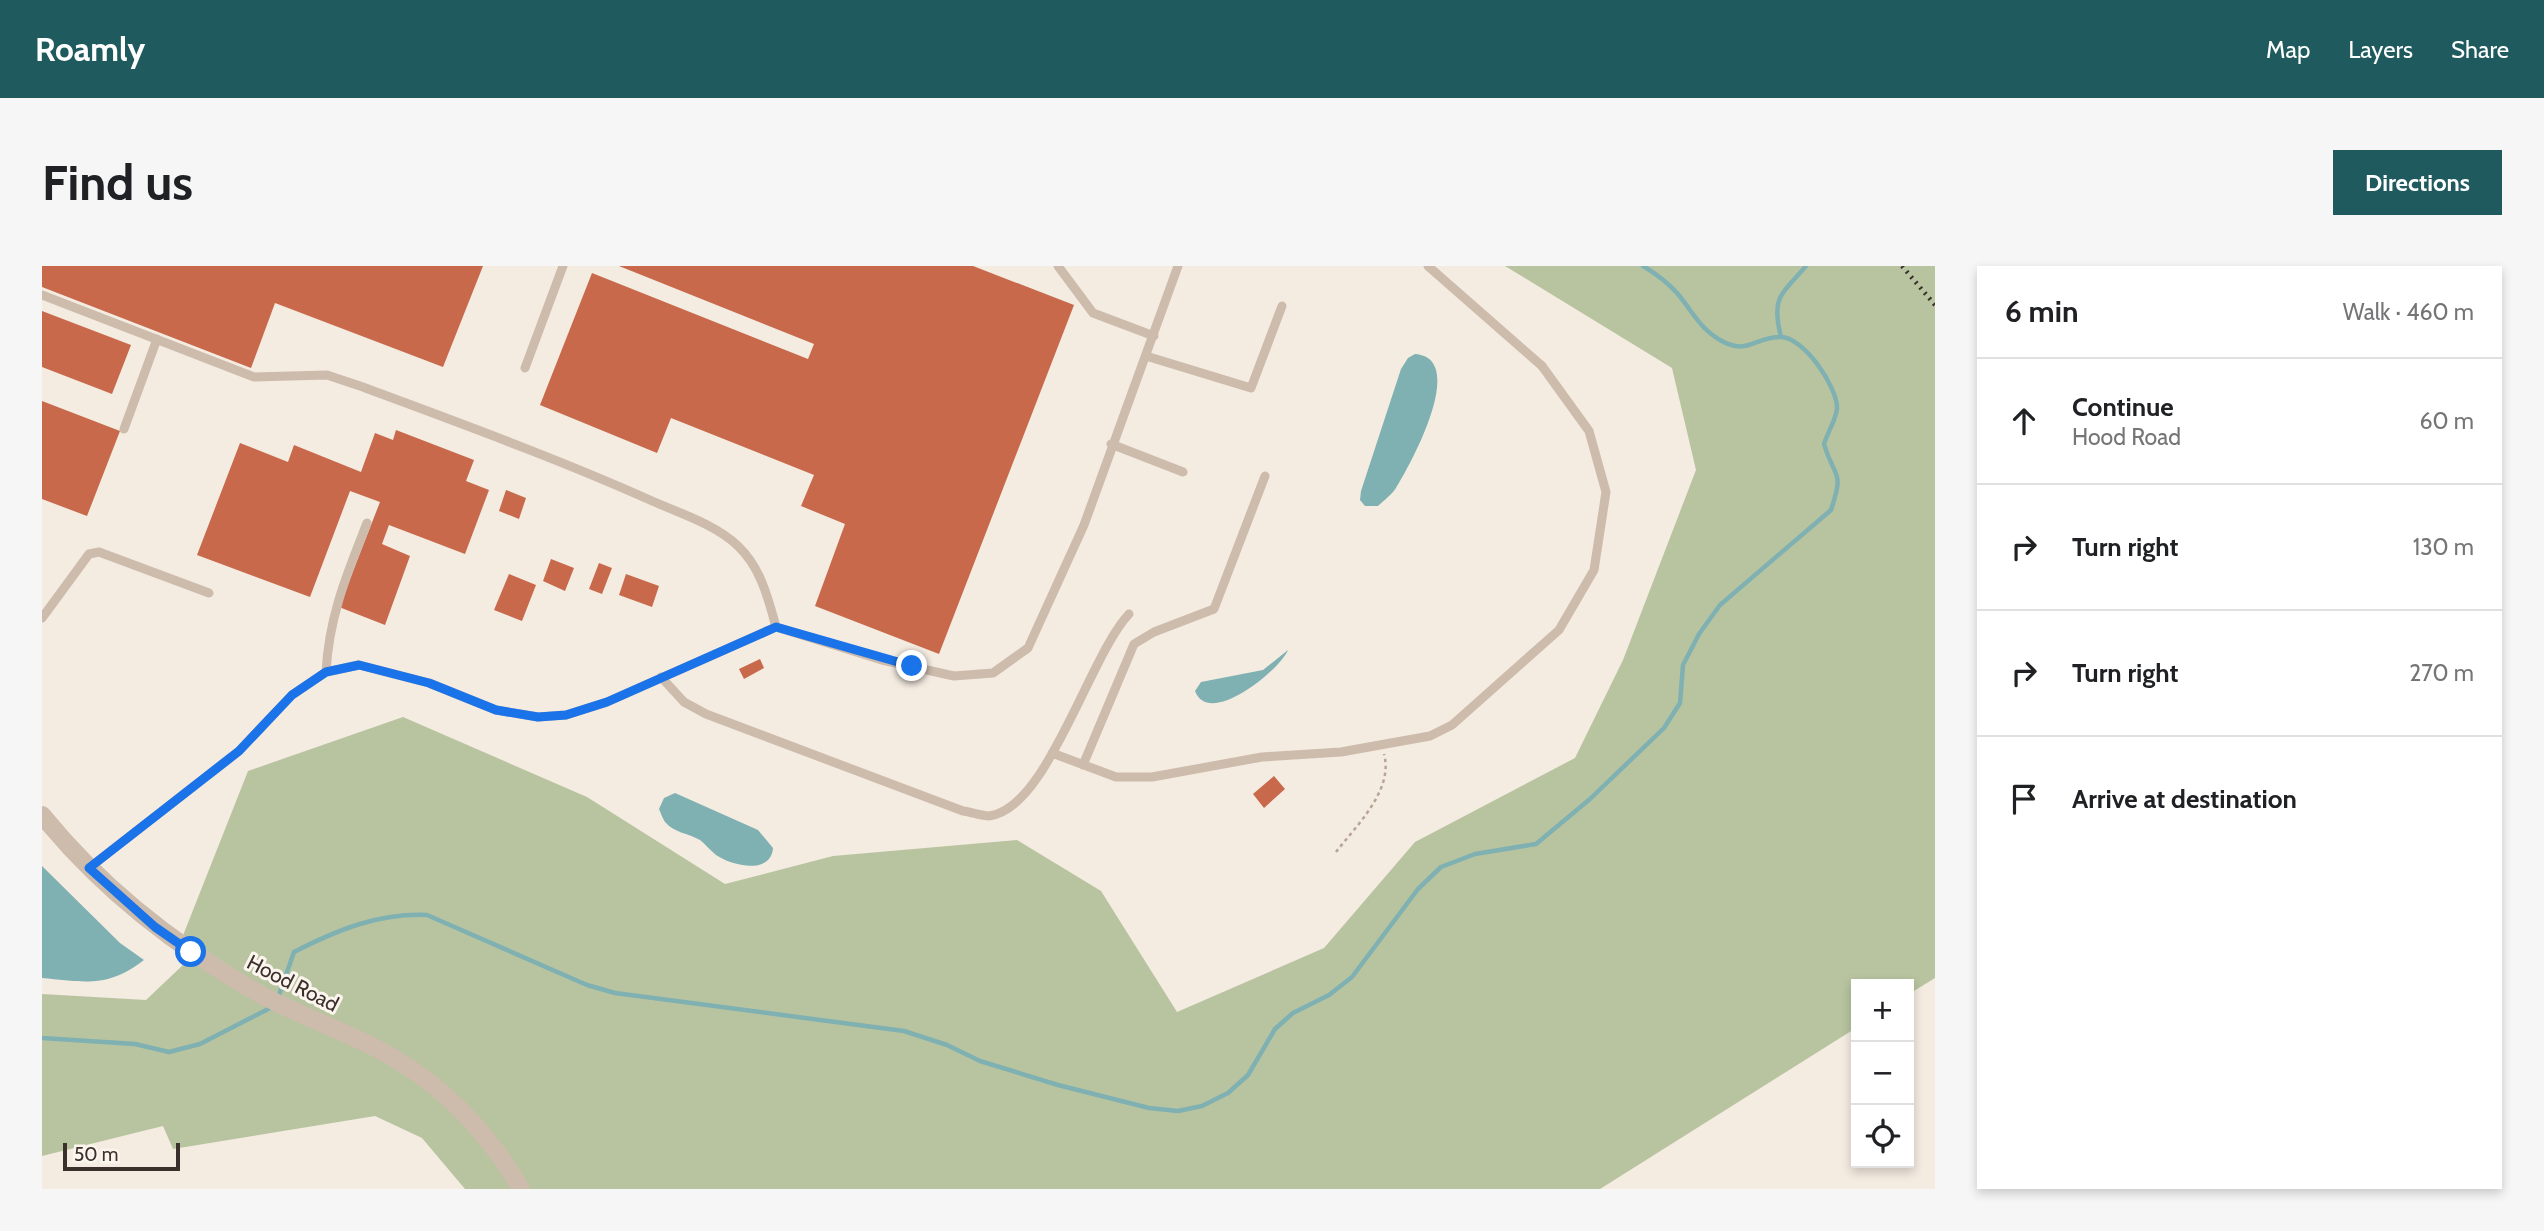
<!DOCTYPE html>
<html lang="en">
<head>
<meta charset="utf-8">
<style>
	body { margin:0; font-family:Cabin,sans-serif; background:#f6f6f6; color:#202124 }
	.controls { position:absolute; right:21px; bottom:21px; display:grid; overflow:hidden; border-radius:0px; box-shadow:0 4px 10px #0003 }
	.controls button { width:63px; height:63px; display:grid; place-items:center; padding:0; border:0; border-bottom:2px solid #e0e0e0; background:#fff; color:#202124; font:35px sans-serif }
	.scale { position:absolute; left:21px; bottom:18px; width:117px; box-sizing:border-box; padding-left:7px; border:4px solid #3b302b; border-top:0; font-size:19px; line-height:24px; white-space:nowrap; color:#3b302b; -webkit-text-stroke:5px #fbf5ee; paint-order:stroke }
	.stop { position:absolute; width:21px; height:21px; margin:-16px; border:5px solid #1a73e8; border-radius:50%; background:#fff }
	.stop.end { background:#1a73e8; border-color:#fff; box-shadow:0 2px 7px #0008 }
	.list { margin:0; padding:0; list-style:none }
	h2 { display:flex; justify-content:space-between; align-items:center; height:91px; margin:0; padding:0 28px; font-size:30px }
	h2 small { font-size:23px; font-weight:400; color:#757577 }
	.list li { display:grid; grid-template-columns:46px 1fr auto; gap:21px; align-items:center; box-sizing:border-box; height:126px; padding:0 28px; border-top:2px solid #e0e0e0 }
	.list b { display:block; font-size:26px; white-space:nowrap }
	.list p { margin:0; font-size:23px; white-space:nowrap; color:#757577 }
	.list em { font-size:23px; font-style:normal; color:#757577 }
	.icon { flex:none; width:38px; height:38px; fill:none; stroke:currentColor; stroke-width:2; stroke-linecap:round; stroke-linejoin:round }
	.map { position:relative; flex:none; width:1893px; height:923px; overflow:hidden; border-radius:0px }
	header { display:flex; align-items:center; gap:42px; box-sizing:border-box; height:98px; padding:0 35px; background:#1f5a5e; color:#fff }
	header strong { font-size:33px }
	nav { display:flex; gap:38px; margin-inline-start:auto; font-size:24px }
	.intro { display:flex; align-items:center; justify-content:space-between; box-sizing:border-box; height:168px; padding:0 42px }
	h1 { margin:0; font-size:49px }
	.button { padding:18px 32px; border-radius:0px; background:#1f5a5e; color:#fff; font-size:24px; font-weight:700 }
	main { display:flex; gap:42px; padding:0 42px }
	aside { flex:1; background:#fff; border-radius:0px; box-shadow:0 4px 10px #0003 }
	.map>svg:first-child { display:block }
	.green { fill:#b8c4a0 }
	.water { fill:#7fb0b2 }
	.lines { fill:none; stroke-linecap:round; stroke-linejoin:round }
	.stream { stroke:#7fb0b2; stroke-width:4.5 }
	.building { fill:#c8694b }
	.path { stroke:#b9a596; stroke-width:2.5; stroke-dasharray:3.5 3.5; stroke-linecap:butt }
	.service { stroke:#cdbbac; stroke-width:9 }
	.minor { stroke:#cdbbac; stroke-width:18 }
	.rail { stroke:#3b302b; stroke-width:4.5; stroke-dasharray:2 5; stroke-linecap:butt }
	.route { stroke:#1a73e8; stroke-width:9 }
	.labels { text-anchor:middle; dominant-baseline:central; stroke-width:6; stroke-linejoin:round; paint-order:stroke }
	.street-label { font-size:21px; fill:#3b302b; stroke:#fbf5ee }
</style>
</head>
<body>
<header>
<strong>Roamly</strong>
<nav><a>Map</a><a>Layers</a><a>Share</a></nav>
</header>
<div class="intro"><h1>Find us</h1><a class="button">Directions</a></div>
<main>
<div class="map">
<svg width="1893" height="923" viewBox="0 0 1893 923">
	<rect width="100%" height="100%" fill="#f4ebe1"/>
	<path class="green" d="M1463,0H1893V712L1867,728V718H1814V762L1558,923H423L380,872L333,850L131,883L121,860L0,890V728L104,734L142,698L140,672L206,505L361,451L545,531L683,618L791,590L975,574L1059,625L1135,746L1282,682L1373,576L1533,492L1581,394L1654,204L1630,102Z"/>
	<path class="water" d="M1373,88C1427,92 1368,199 1355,220C1351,228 1342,234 1336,240H1323L1318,234L1319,225L1359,103L1366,92Z
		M1246,384C1237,405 1167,462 1153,425L1159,416L1221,404Z
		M633,527L716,564L731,582C729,609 690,600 674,589C668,584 663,578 658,574C648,568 631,566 624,557C621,554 619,547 617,543L622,532Z
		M0,600L78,677L102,694C66,722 43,716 0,712Z"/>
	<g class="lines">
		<path class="stream" d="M1739,71C1729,31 1739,29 1764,0
			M236,732L252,686C295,664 336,647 385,649L545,719L573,727L862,765L905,779L938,795L1016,819L1107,842L1136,845L1160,840L1186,827L1206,809L1233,763L1251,747L1287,729L1310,711L1376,623L1399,601L1433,588L1494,578L1548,533L1622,462L1638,437L1641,399L1657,368L1678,339L1789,244C1803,203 1792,213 1782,178C1785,168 1794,153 1795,143C1796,121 1761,70 1738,71C1713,71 1705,90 1678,74C1657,62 1649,43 1635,27C1626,17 1613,7 1601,0
			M0,772L93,778L127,786L158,778L232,740"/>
	</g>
	<path class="building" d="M0,0H441L401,101L233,37L209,102L0,21Z
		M577,0H931L1032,39L897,388L773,340L803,258L759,240L772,209L629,152L615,187L498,139L550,7L766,93L772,78Z
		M0,45L89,79L70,128L0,101Z
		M0,135L78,165L45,250L0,233Z
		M354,164L432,194L424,215L447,224L423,288L347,259L340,278L368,290L343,359L297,341L338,236L308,225L268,331L155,289L198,177L246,196L252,179L319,206L333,167L351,174Z
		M464,224L484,232L477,253L457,245Z
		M509,293L532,302L523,325L501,315Z
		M557,297L570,302L560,328L547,323Z
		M467,308L494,319L480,355L452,344Z
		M584,308L617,320L610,341L577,329Z
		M718,393L722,402L702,413L697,403Z
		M1232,510L1243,523L1222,542L1211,528Z"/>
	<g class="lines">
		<path class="path" d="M1294,586C1314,560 1352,524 1342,488"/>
		<path class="service" d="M1016,0L1051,47L1112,70
			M0,29L212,111L285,109L321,121C417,157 514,192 608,234C637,247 673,258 696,280C719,302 726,332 734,361
			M1104,90L1209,122L1240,40
			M483,102L521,0
			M82,163L115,73
			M1069,178L1141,206
			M0,352L47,288L57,286L167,327
			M284,406C287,350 305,308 325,257
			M619,411L642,436L664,448L921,545C929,546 940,550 947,550C1005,544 1047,390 1087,348
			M1010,487L1074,511H1110L1220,491L1299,486L1388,470L1410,459L1517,364L1552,304L1564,226L1547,165L1500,100L1386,0
			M1041,499L1092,378L1112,366L1172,343L1223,210
			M47,602L197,485L250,429L284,406L317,399L387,417L454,444L496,451L524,449L565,436L734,361L840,394L912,410L951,407L986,382L1042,259L1136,0"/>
		<path class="minor" d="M0,549C60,623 133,680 216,727C254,748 294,762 332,781C395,813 444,863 479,923"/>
		<path class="rail" d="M1860,0L1893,39"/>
	</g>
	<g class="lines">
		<path class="route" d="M149,686L113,661L47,602L197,485L250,429L284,406L317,399L387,417L454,444L496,451L524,449L565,436L734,361L870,400"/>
	</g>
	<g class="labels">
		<g class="street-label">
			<text transform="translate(251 717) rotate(27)">Hood Road</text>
		</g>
	</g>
</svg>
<div class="controls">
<button>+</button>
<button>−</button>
<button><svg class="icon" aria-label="locate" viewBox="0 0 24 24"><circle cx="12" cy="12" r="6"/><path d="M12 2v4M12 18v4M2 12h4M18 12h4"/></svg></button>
</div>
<div class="scale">50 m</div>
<div class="stop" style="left:149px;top:686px"></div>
<div class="stop end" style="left:870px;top:400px"></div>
</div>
<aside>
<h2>6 min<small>Walk · 460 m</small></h2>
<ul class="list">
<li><svg class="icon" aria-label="ahead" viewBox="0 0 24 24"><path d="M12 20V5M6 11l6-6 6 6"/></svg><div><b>Continue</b><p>Hood Road</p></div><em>60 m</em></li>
<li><svg class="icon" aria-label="right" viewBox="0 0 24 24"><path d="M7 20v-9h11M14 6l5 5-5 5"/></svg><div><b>Turn right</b></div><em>130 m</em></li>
<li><svg class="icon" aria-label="right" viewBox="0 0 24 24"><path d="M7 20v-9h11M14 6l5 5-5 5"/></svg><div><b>Turn right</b></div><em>270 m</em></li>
<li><svg class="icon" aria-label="arrive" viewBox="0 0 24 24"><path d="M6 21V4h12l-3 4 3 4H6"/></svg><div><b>Arrive at destination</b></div></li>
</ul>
</aside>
</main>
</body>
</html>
